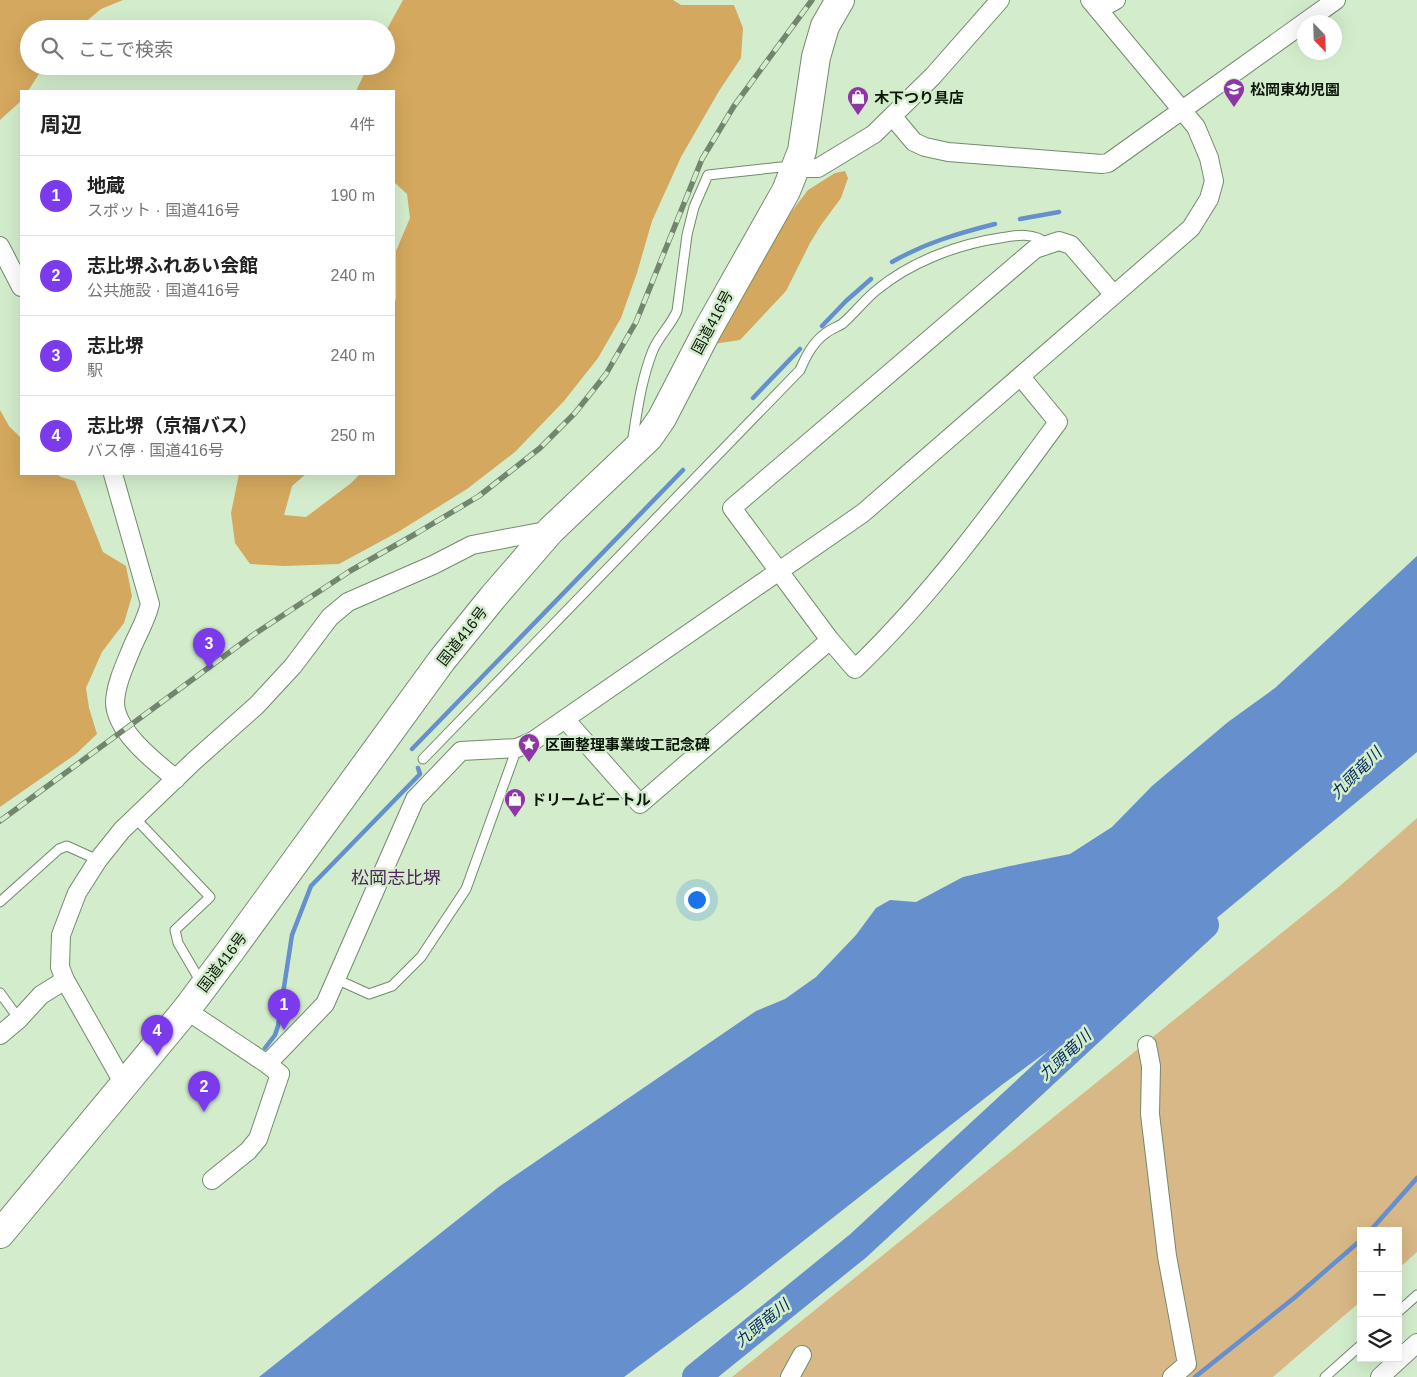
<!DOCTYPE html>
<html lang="ja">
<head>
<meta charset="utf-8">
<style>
	body { margin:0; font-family:Helvetica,"Noto Sans JP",sans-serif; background:#f2f2f2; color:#222 }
	.controls { position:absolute; right:15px; bottom:15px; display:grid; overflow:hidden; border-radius:0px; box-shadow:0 5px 20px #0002 }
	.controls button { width:45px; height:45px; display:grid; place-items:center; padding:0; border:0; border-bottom:1px solid #e0e0e0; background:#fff; color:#222; font:25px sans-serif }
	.compass { position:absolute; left:1297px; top:15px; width:45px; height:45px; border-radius:50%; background:#fff; box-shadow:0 5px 20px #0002; rotate:157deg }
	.you { position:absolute; left:696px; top:899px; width:18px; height:18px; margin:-12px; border:4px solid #fff; border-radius:50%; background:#1a73e8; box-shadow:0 0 0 8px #1a73e833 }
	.badge { display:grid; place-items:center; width:32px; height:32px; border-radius:50%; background:#7c3aed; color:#fff; font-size:16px; font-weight:700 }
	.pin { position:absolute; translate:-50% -41px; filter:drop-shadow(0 1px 2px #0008) }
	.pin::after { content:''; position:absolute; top:26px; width:18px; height:15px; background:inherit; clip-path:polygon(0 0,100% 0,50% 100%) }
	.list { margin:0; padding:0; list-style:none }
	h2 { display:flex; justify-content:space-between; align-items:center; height:65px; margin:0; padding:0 20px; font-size:21px }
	h2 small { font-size:16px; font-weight:400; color:#767676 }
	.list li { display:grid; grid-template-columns:32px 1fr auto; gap:15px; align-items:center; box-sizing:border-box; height:80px; padding:0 20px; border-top:1px solid #e0e0e0 }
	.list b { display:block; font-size:19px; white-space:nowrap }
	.list p { margin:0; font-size:16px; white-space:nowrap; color:#767676 }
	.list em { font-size:16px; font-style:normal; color:#767676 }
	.icon { flex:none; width:28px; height:28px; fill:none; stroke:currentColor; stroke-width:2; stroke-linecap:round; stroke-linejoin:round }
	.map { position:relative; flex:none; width:1417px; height:1377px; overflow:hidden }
	.search { position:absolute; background:#fff; box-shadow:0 5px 20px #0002; left:20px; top:20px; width:375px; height:55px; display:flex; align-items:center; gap:12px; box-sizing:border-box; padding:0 18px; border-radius:28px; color:#767676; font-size:19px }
	.panel { position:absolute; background:#fff; box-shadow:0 5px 20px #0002; left:20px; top:90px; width:375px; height:385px; border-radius:0px }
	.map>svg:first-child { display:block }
	.green { fill:#d8b886 }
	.forest { fill:#d4a85e }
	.water { fill:#668fcd }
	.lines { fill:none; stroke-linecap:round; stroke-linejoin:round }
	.stream { stroke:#668fcd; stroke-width:4.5 }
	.river { stroke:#668fcd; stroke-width:28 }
	.lane-casing { stroke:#738a6c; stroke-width:11 }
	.street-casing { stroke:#738a6c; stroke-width:20 }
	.highway-casing { stroke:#738a6c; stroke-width:30 }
	.lane { stroke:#fff; stroke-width:9 }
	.street { stroke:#fff; stroke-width:18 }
	.highway { stroke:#fff; stroke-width:28 }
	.rail-casing { stroke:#73856e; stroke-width:5.5 }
	.rail { stroke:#d3edcc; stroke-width:4; stroke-dasharray:11; stroke-linecap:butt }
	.labels { text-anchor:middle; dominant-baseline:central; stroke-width:5; stroke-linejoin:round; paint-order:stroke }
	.poi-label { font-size:15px; font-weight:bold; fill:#0d160b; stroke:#d3edcc; text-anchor:start }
	.street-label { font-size:15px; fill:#0d160b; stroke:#d3edcc }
	.water-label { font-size:16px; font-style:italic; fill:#01275f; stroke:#d3edcc }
	.quarter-label { font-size:18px; fill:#4f255a; stroke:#d3edcc }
</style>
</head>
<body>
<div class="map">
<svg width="1417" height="1377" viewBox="0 0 1417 1377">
	<rect width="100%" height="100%" fill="#d3edcc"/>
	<path class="green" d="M1417,818V1252L1398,1269V1231H1361V1301L1273,1377H732L1341,885Z"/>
	<path class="forest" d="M0,0H123L101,9L77,29H29V66H44L28,91H21V101L0,120Z
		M403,0H673L681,5H734L743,28L741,58L719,91L681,157L652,221L637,273L621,318L598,358L564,401L515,452L467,489L398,532L339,564L284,566L250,564L235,543L231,513L239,474H306L292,486L284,515L306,517L350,484L360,474H394V307L396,298V251L410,218L407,194L394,182V91H356L368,66H386V31Z
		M845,171L848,178L841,198L821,225L810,243L786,291L740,340L713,344L769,241L808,190L835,173Z
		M0,410L9,426L21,438V474H57L61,477L75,481L103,552L126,566L132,596L124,623L102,652L86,688L89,708L97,734L76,754L0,807Z"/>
	<path class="water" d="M1417,556V752L1125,994L1003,1084L741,1290L624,1377H259L500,1186L756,1011L785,999L816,977L856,935L876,908L890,900L916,902L963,877L1010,866L1070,854L1112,827L1152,786L1228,722L1275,688Z"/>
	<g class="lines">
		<path class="stream" d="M1020,219L1059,212
			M892,262C925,243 959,233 995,224
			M822,326L846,301L871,279
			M753,398L800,349
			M412,749L683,470
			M265,1048L275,1035L278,1026L292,935L311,886L420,774L418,768
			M1370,1231L1417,1178
			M1195,1377L1294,1298L1361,1240"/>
		<path class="river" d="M696,1377L858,1246L1205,925"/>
		<g class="lane-casing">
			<path id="lane" d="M632,444C637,412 641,380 653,350C659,336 671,325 677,311L687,235L694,207L708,175L781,167L791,168
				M423,759L800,370C806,356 813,342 826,333C831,329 837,327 842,324C855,313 865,299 878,289C911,262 958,244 1000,238C1016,235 1035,232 1047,244
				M135,818L210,897L175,930L178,943L202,984
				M0,902L59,849L67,846L98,860
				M336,979L369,994L392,986L421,957L466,889L517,748
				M0,993L19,1019
				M1398,1312L1417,1295
				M1325,1377L1361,1345"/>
		</g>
		<g class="street-casing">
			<path id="street" d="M1098,10L1116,0
				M893,117L914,142L925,147L948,152L1102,164L1108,163L1336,0
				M796,168H818L874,134L933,76L1000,0
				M0,246L21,287
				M1021,377L1058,422C995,508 932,595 855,669L830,640L732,508L1035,249L1059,241L1071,245L1114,295
				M113,474L150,604C146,621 137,635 131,650C124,667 116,684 115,702C115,731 155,762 176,779
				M565,719L640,804L830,640
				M65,980L124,1084
				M186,1010L267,1064L280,1074L258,1139L248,1151L212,1180
				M0,1035L19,1019L41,995L65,980L60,967L61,935L77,893L98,860L122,830L194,761L257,705L293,666L330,617L348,602L433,565L472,545L551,530
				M1147,1045L1151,1066L1150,1114L1167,1256L1187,1364L1172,1377
				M267,1064L325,1004L415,799L461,751L517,748L533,741L863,513L1191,228L1209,199L1214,181L1209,158L1196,127L1090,0
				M790,1377L802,1355
				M1380,1377L1417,1343"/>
		</g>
		<g class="highway-casing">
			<path id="highway" d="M0,1234L186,1010L231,950L442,660L493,597L551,530L649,437L662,418L707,331L786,191L802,151L816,57L825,26L840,0"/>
		</g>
		<use href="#lane" class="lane"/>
		<use href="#street" class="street"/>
		<use href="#highway" class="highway"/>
		<g class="rail-casing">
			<path id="rail" d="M0,821L253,635L350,571L417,533L479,496L540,448L575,413L606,374L636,322L702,159L734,106L812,0"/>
		</g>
		<use href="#rail" class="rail"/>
	</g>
	<defs>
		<g id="school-pin" transform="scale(1.125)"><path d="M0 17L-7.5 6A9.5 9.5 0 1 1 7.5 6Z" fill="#8e37a4" stroke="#d3edcc"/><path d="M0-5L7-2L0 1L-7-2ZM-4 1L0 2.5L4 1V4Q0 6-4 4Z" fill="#fff"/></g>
		<g id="shop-pin" transform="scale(1.125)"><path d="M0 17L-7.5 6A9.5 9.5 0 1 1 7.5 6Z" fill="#8e37a4" stroke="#d3edcc"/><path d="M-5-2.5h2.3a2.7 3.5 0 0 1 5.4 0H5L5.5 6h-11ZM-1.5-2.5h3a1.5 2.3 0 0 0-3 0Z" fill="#fff"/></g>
		<g id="sight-pin" transform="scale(1.125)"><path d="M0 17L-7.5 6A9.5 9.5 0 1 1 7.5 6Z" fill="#8e37a4" stroke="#d3edcc"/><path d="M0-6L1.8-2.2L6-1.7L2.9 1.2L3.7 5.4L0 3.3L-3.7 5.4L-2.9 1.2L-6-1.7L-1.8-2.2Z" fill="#fff"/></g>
	</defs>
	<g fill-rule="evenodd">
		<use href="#school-pin" x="1234" y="89"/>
		<use href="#shop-pin" x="858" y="97"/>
		<use href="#sight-pin" x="529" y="744"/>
		<use href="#shop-pin" x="515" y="799"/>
	</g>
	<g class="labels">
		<g class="poi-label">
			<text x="1250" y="89">松岡東幼児園</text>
			<text x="874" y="97">木下つり具店</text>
			<text x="545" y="744">区画整理事業竣工記念碑</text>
			<text x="531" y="799">ドリームビートル</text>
		</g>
		<g class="street-label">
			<text transform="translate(712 322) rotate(-62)">国道416号</text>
			<text transform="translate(462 636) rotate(-52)">国道416号</text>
			<text transform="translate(222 962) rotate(-53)">国道416号</text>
		</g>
		<g class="water-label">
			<text transform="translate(1356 773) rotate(-45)">九頭竜川</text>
			<text transform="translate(1065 1055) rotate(-43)">九頭竜川</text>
			<text transform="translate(762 1323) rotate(-39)">九頭竜川</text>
		</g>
		<g class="quarter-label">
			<text x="396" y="878">松岡志比堺</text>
		</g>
	</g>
</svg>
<div class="controls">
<button>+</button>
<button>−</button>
<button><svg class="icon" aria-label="layers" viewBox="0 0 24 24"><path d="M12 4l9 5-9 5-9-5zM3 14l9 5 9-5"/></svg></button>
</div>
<svg class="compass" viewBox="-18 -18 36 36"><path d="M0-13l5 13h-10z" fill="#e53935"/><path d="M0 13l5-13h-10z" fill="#767676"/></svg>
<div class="you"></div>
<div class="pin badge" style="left:284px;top:1030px">1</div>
<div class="pin badge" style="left:204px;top:1112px">2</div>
<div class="pin badge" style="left:209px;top:669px">3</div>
<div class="pin badge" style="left:157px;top:1056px">4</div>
<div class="search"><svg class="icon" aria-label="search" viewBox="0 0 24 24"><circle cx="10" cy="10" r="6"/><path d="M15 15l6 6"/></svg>ここで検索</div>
<section class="panel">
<h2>周辺<small>4件</small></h2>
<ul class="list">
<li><span class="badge">1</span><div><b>地蔵</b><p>スポット · 国道416号</p></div><em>190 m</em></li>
<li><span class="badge">2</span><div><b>志比堺ふれあい会館</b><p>公共施設 · 国道416号</p></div><em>240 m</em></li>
<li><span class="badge">3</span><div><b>志比堺</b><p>駅</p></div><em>240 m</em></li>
<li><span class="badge">4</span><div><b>志比堺（京福バス）</b><p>バス停 · 国道416号</p></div><em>250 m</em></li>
</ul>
</section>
</div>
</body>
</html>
